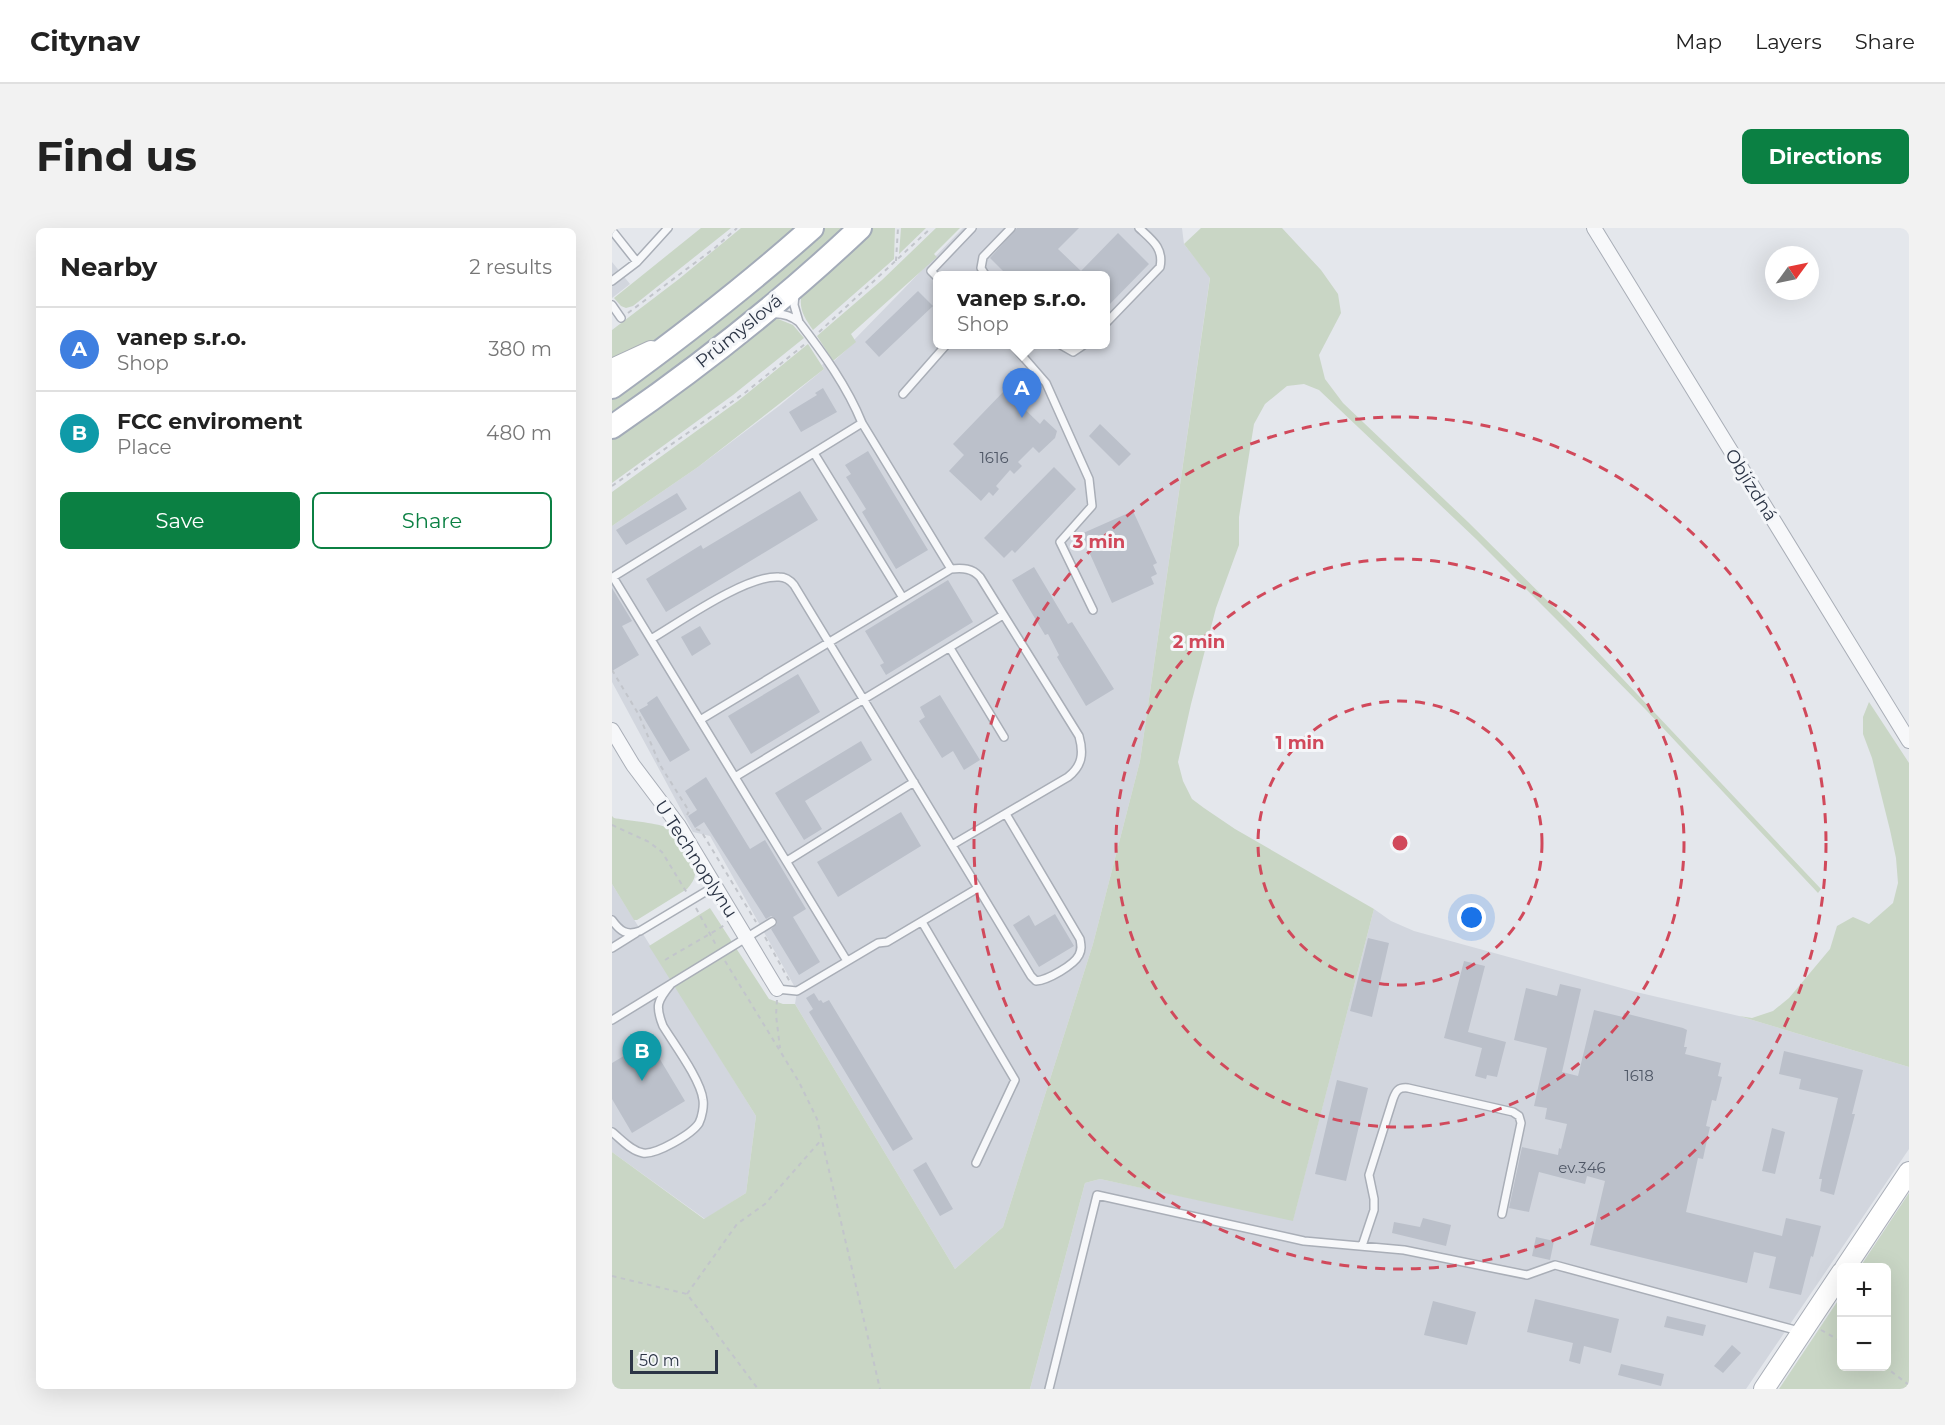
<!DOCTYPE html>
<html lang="en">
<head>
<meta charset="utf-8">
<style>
	body { margin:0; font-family:Montserrat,sans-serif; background:#f2f2f2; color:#222 }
	.controls { position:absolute; right:18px; bottom:18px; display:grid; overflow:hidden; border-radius:9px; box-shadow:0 6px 24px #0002 }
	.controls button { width:54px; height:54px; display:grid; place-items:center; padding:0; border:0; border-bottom:2px solid #e0e0e0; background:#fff; color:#222; font:30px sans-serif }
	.compass { position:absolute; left:1153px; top:18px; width:54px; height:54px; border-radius:50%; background:#fff; box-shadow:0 6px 24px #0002; rotate:57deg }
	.scale { position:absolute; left:18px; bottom:15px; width:88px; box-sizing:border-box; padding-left:6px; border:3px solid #2b3445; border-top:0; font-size:16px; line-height:21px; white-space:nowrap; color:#2b3445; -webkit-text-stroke:4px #f4f6f9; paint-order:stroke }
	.you { position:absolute; left:860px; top:690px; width:21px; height:21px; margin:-15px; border:4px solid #fff; border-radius:50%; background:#1a73e8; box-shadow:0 0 0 9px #1a73e833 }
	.badge { display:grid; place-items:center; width:39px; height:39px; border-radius:50%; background:#0b8043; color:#fff; font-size:20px; font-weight:700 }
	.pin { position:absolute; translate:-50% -50px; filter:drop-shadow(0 2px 3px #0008) }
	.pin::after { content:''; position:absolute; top:32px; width:21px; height:18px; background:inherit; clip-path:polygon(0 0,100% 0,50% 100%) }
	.popup { position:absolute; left:321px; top:43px; width:177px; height:78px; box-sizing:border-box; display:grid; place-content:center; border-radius:9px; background:#fff; filter:drop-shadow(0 2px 4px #0005); font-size:20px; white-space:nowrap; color:#767676 }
	.popup b { font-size:22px; color:#222 }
	.popup::after { content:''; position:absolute; left:50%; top:100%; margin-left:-12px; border:12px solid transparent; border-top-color:#fff }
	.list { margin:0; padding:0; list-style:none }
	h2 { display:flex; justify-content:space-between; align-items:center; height:78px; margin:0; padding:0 24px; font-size:26px }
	h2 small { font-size:20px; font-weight:400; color:#767676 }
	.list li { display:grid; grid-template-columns:39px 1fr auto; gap:18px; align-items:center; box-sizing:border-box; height:84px; padding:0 24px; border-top:2px solid #e0e0e0 }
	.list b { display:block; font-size:22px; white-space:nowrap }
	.list p { margin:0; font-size:20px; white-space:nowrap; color:#767676 }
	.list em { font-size:20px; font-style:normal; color:#767676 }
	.actions { display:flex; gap:12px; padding:18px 24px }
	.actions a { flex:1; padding:14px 0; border:2px solid #0b8043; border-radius:9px; text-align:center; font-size:21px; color:#0b8043 }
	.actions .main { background:#0b8043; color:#fff }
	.map { position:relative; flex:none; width:1297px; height:1161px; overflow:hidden; border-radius:9px }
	header { display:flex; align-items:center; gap:36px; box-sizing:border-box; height:84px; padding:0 30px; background:#fff; border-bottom:2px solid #e0e0e0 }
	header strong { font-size:28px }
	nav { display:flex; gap:33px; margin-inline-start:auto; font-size:21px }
	.intro { display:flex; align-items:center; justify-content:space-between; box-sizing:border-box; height:144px; padding:0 36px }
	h1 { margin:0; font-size:42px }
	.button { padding:15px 27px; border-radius:9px; background:#0b8043; color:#fff; font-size:21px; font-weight:700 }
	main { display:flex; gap:36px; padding:0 36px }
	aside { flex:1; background:#fff; border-radius:9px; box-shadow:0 6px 24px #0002 }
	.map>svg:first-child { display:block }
	.built { fill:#d2d6de; fill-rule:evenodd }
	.green { fill:#c9d6c5 }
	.building { fill:#bbc0ca }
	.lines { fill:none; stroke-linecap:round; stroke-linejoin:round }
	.lane-casing { stroke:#a9aeb7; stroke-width:10 }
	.street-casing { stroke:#a9aeb7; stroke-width:16 }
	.secondary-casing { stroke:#a9aeb7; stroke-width:22 }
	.primary-casing { stroke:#a3abb8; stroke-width:26 }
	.path { stroke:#c2c5cb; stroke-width:2; stroke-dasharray:4.5 4.5; stroke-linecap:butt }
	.lane { stroke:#f7f8fa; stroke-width:7 }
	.street { stroke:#f7f8fa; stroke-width:14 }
	.secondary { stroke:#fff; stroke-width:20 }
	.primary { stroke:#fff; stroke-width:22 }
	.ring { fill:none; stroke:#d1495b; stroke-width:3; stroke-dasharray:10 8 }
	.labels { text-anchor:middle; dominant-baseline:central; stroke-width:6; stroke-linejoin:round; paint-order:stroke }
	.number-label { font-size:15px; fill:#4f5766 }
	.street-label { font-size:18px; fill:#2b3445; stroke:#f4f6f9 }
	.centre { fill:#d1495b; stroke:#f4f6f9; stroke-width:3 }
	.ring-label { font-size:18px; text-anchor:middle; font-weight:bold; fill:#d1495b; stroke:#f4f6f9; stroke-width:6; stroke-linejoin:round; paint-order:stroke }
</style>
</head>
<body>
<header>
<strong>Citynav</strong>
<nav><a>Map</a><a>Layers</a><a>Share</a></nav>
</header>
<div class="intro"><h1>Find us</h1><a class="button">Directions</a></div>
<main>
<aside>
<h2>Nearby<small>2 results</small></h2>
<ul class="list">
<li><span class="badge" style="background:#3f7fe0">A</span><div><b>vanep s.r.o.</b><p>Shop</p></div><em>380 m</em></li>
<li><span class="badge" style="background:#0f9aa8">B</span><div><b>FCC enviroment</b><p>Place</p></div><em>480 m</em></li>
</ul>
<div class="actions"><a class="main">Save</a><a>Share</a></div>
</aside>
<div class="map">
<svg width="1297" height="1161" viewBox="0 0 1297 1161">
	<rect width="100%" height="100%" fill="#e4e7ec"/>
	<path class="built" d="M351,0H570L572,16L598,49L528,533L481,716L391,999L343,1041L183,776L185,763L98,608L81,604L0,454V298L86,239L167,178L212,141L210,137L215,133H222L243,114L242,112ZM326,48H494V116H326Z
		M0,34L18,56L0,70Z
		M0,656L144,888L134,965L93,991L0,924Z
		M762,681L779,693L802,703L1024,764L1127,788L1297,839V921L1134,1161H418L473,955L488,951L681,992Z"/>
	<path class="green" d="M89,0H119L21,78L14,80L9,78L2,70Z
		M129,0H189L70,94L36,118L0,135V102L67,51Z
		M210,0H237L190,43L0,190V169Z
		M261,0H283L282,31L201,102C192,89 185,79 191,62L248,9Z
		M289,0H314L287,26Z
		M324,0H348L322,26L325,29L239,106L244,114L221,133L205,108L270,52Z
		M589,0H670L709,42L726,66L729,85L707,127L713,151L731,175L856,294L959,396L1209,661L1206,665L1035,483L950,397L864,311L707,162L692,156L675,158L653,176L642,196L627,289V317L604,380L579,476L566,534L571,553L580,571L592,580L623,601L762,681L681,993L488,951L473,955L418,1161H0V924L92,991L134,965L144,888L37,718L98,680L157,771L171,776H183L343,1041L391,999L481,716L528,533L598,50L572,16Z
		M166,91L181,97L192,110L121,167L0,255V208L158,92Z
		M196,116L212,141L86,239L0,298V264L126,173Z
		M1257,474L1297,535V839L1127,788L1140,790L1161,783L1177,770L1218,721L1225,698L1241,689L1257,696L1281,675L1286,655L1284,630L1278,602L1260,530L1251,506V489Z
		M0,588L2,590C12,592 45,595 53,599C64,604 83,633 83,645C83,652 79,656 75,661L25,692H22L0,656Z
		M1297,965V1161H1167L1229,1068L1230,1138H1274V1040L1248,1039Z"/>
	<path class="building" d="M405,0H467L446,21L469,43L506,5L537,36L494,80V48H396L378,30Z
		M306,63L321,78L267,129L253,114Z
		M211,160L225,184L189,204L177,184L205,167L203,165Z
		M393,162L428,196L432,191L445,203L443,210L427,225L421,219L406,234L410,238L402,246L398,242L384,258L387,261L381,268L377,264L369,273L337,243L352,227L341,216Z
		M488,196L519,226L507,238L477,208Z
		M256,223L316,322L284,341L250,284L254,281L234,249L239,246L233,237Z
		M442,239L464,261L403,325L400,322L392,330L372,310Z
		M188,263L206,292L54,384L34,351L89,317L91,321Z
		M65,265L75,281L14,317L4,302Z
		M521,283L545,335L541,337L545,346L539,349L542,356L500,375L469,306Z
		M422,339L456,396L460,394L502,461L474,478L445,429L447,427L436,406L433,407L400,352Z
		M336,352L361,394L274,447L268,437L272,435L253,403Z
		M0,360L20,393L10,398L27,427L0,443Z
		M88,398L99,416L80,428L69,409Z
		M186,446L208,484L139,526L116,488Z
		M328,467L368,532L352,542L341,523L330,530L307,493L313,489L308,479Z
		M45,468L78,522L58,534L27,482L36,477L35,475Z
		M249,513L260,532L193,573L210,601L192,612L163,565Z
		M94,549L138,621L153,612L194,681L181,689L208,734L187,747L159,701L165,696L164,691L159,688L154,691L92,594L83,600L76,588L85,582L73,563Z
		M289,584L309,618L226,669L205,634Z
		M443,686L462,718L427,739L401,697L417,687L423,698Z
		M756,710L777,715L760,789L738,783Z
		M852,733L873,738L856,804L894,814L885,849L875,847L874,851L863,848L870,820L832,810Z
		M948,756L969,761L950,844L966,848L982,782L1011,789L1012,785L1071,800L1075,802L1072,819H1075L1073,826L1109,835L1106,848L1110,849L1104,873L1100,872L1094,898L1098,899L1095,912L1091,931L1086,930L1074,984L1170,1008L1174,990L1209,998L1201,1029L1199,1028L1189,1067L1157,1060L1164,1029L1142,1024L1135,1055L978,1017L993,953L975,948L973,956L927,944L917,984L897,980L910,919L946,927L947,920L949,921L955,896L933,891L935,880L922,878L935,820L902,812L914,760L945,768Z
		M202,765L207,773L209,772L211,775L217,772L301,911L281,923L197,784L201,781L194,770Z
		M37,813L73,873L20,905L0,871V835Z
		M1172,823L1251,842L1240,886H1243L1222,967L1208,963L1210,951H1207L1226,870L1187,861L1189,851L1167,846Z
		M725,852L756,860L734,953L703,946Z
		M1160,900L1173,904L1163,946L1150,943Z
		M314,934L341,981L328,988L301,942Z
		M811,990L839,997L834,1018L780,1005L782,994L808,999Z
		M924,1009L942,1013L938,1032L920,1028Z
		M923,1071L1007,1091L999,1125L972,1118L968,1136L957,1133L961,1115L915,1104Z
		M821,1073L864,1084L855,1117L812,1107Z
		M1055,1088L1094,1097L1091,1108L1052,1099Z
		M1120,1117L1129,1125L1111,1145L1102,1138Z
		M1009,1136L1052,1146L1049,1158L1006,1147Z"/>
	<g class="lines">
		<g class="lane-casing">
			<path id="lane" d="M2,5L25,34
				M374,48L369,40L371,29L399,0
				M326,50L319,43L360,0
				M0,53L25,34L56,0
				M183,67L182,77L187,94
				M0,77L9,90
				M159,86C170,85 178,87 187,94C211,125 235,158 250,195L1,349L235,733
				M494,95L548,39C552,20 540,12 527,0
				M400,116L434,155L477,251L480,278L448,314L481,382
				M447,116L461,124L473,116
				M291,166L335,116
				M250,195L339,341C351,340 360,340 368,349L467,508C472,526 470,538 456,549L340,617
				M202,225L291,370
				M39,411C68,394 134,347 167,349C173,349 178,352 182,357L366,660L275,714L266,715L185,763L165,761
				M338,420L392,509
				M88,492L339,341
				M123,549L391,387
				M175,633L302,554
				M366,660L419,748L424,753C436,752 462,737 467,727C470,721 469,717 468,711L394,586
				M0,692C8,703 14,708 28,703L103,658
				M310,694L403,852L364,935
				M0,720L24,705
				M0,792L160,694
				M0,904C9,911 19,923 31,925C44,927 80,906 87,895C90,889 92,878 91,872C89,852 62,816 51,798C43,778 45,773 59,756
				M750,1018L762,982V971L757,947L781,871C784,863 786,859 796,860L901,884L907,888L909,895L890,986
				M437,1161L485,967L692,1013L792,1022L915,1047L943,1037L1187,1103"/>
		</g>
		<g class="street-casing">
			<path id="street" d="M982,0L1297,513
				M0,502L21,537L67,598L165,761"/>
		</g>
		<g class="secondary-casing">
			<path id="secondary" d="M0,141L39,123
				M1233,1040L1297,944
				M1152,1161L1230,1044"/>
		</g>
		<g class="primary-casing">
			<path id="primary" d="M0,159C69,109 136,57 200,0
				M0,199C87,139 171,73 248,0"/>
		</g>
		<path class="path" d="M284,33L286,0
			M16,85L104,19L125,0
			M207,104L319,0
			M0,258L134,164L193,116
			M0,442L27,487L48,537L77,583L75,587
			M0,597L37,614L50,624L75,665
			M84,601L89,603L144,694
			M84,680L104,717
			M153,709L178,754
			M53,732L113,697
			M113,733L187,854L205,891L268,1161
			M165,772L164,787L168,820
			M0,1048L75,1066L146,1161
			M75,1066L125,996L153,976L210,911
			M1209,1102L1230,1114
			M1272,1138L1297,1157"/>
		<use href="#lane" class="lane"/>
		<use href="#street" class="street"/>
		<use href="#secondary" class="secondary"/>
		<use href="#primary" class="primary"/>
	</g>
	<g class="ring">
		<circle cx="788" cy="615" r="142"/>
		<circle cx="788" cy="615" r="284"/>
		<circle cx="788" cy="615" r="426"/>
	</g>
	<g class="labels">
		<g class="number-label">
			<text x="382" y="229">1616</text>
			<text x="1027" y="847">1618</text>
			<text x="970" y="939">ev.346</text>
		</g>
		<g class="street-label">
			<text transform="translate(127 103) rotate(-39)">Průmyslová</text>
			<text transform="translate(1139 257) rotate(58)">Objízdná</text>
			<text transform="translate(84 631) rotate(57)">U Technoplynu</text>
		</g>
	</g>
	<circle cx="788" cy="615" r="9" class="centre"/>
	<g class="ring-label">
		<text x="487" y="320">3 min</text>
		<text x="587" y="420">2 min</text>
		<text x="688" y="521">1 min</text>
	</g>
</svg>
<div class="controls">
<button>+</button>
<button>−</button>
</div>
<svg class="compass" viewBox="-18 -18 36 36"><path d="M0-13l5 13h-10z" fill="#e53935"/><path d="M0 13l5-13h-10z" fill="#767676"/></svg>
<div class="scale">50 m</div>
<div class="you"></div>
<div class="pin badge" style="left:410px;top:190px;background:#3f7fe0">A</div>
<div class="popup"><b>vanep s.r.o.</b>Shop</div>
<div class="pin badge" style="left:30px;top:853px;background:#0f9aa8">B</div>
</div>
</main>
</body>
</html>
